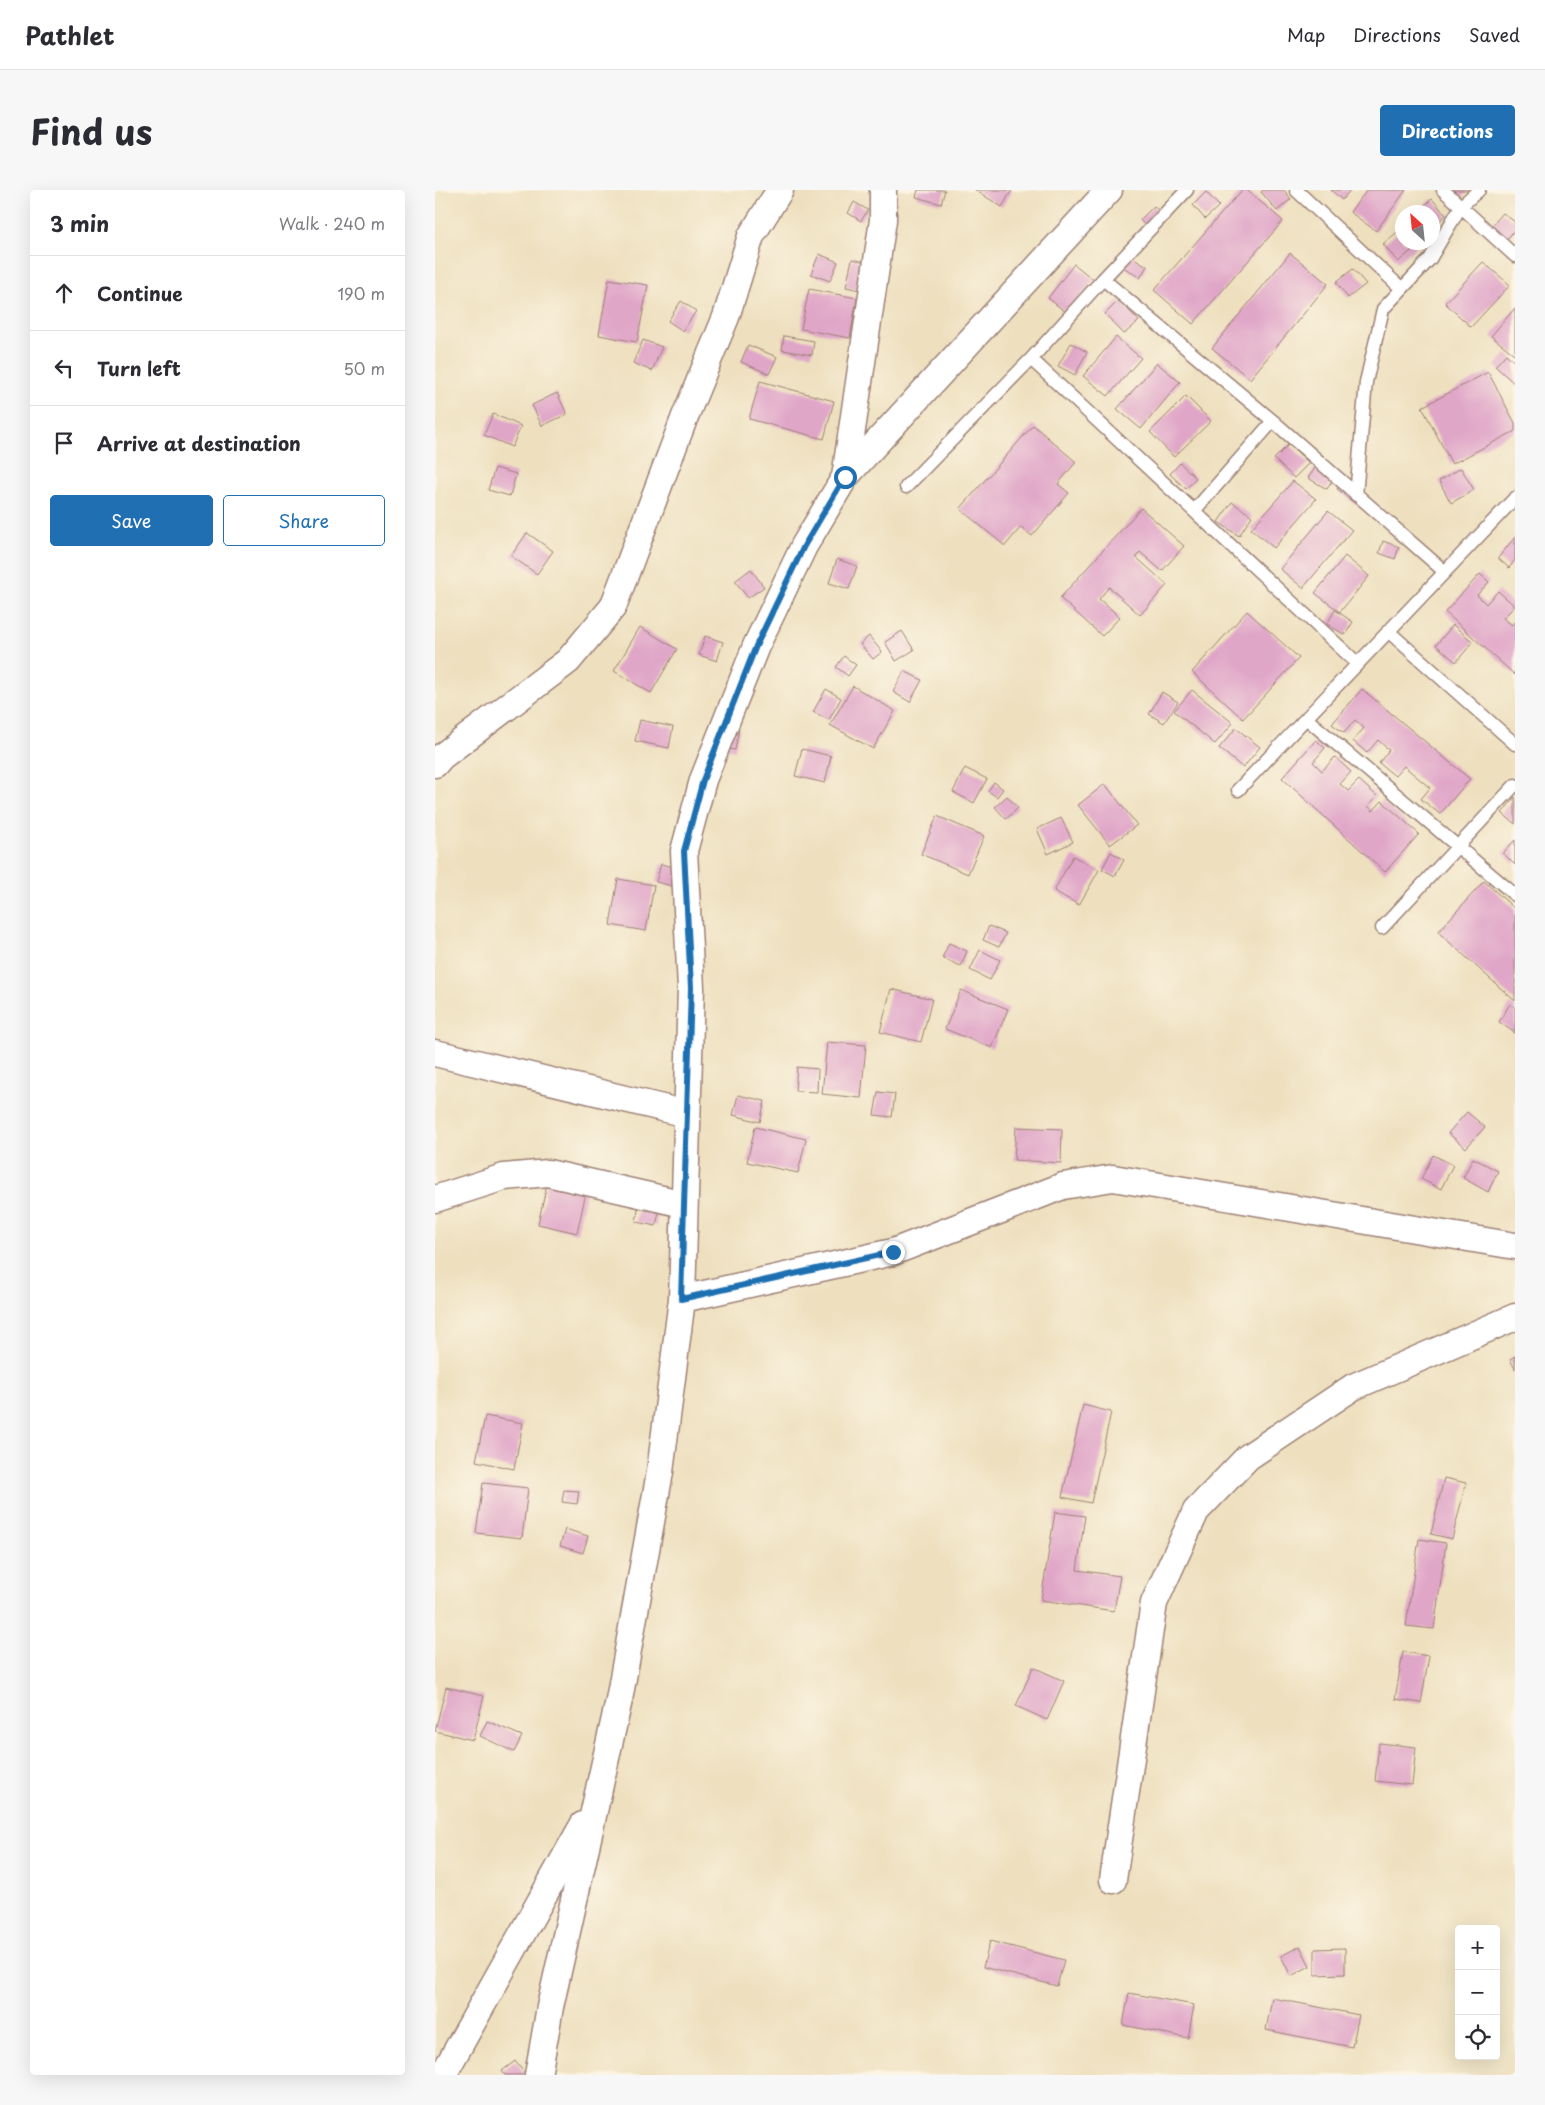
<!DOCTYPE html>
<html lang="en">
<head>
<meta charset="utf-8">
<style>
	body { margin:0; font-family:"Playpen Sans",sans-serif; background:#f7f7f7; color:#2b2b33 }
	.controls { position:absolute; right:15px; bottom:15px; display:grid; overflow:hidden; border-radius:5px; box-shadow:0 5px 20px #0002 }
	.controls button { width:45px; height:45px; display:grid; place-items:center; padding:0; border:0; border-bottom:1px solid #e1e1e2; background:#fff; color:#2b2b33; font:25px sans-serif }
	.compass { position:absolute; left:960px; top:15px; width:45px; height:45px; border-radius:50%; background:#fff; box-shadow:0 5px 20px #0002; rotate:333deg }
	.stop { position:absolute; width:15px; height:15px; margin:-11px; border:4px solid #1f6fb2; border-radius:50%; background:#fff }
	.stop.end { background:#1f6fb2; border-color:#fff; box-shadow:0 1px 5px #0008 }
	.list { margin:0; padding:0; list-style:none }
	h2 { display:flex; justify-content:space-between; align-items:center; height:65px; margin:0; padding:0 20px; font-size:21px }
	h2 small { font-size:16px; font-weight:400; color:#7c7c81 }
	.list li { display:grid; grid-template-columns:32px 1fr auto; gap:15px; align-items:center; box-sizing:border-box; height:75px; padding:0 20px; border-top:1px solid #e1e1e2 }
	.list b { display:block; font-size:19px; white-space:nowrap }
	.list em { font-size:16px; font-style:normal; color:#7c7c81 }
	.actions { display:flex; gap:10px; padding:15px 20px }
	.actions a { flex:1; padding:11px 0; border:1px solid #1f6fb2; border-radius:5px; text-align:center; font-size:18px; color:#1f6fb2 }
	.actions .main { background:#1f6fb2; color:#fff }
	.icon { flex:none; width:28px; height:28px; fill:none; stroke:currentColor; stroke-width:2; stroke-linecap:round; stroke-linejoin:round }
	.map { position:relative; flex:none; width:1080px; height:1885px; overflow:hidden; border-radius:5px }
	header { display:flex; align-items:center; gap:30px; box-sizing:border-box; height:70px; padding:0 25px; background:#fff; border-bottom:1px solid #e1e1e2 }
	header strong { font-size:24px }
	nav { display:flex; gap:28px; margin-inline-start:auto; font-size:18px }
	.intro { display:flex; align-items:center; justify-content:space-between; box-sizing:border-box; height:120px; padding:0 30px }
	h1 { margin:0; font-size:35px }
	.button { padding:12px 22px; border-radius:5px; background:#1f6fb2; color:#fff; font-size:18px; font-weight:700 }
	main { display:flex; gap:30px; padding:0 30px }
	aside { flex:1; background:#fff; border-radius:5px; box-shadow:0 5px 20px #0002 }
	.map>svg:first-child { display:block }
	.building { fill:#e0a6c8 }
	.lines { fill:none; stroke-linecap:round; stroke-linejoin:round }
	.lane-casing { stroke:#9c8075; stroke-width:15 }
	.street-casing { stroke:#9c8075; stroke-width:29 }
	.lane { stroke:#fff; stroke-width:12 }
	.street { stroke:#fff; stroke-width:26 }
	.route { stroke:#1f6fb2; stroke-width:6 }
</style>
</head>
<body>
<header>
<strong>Pathlet</strong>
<nav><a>Map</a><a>Directions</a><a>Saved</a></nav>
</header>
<div class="intro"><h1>Find us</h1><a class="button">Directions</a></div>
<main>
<aside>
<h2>3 min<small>Walk · 240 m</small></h2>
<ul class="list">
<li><svg class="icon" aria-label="ahead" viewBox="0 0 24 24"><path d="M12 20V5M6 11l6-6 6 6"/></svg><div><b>Continue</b></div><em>190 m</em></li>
<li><svg class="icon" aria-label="left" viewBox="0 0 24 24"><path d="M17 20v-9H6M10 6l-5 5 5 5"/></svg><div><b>Turn left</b></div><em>50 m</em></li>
<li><svg class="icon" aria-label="arrive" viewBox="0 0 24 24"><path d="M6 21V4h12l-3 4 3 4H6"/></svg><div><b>Arrive at destination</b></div></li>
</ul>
<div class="actions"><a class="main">Save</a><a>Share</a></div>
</aside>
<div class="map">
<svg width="1080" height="1885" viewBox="0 0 1080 1885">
	<rect width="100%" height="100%" fill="#fcf5e5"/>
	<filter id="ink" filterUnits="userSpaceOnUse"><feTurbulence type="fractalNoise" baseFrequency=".02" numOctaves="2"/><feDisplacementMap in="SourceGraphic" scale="10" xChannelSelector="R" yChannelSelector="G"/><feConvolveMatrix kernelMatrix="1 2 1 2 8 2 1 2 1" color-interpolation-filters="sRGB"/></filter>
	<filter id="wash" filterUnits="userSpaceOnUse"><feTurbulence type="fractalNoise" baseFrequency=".0096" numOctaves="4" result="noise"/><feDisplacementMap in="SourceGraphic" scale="20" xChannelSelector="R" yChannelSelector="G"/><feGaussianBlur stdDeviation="1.12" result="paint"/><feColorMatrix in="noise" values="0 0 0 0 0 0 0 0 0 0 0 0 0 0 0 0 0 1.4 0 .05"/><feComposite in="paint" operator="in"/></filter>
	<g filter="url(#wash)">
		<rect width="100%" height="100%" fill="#eee0bf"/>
		<g id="blocks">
			<path class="building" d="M483,0H510L506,14L481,7Z
				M540,0H577L567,17Z
				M807,0H812L848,31L758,134L719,100Z
				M828,0H849L856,9L842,21L826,2Z
				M896,0H915L907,10Z
				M932,0H971L941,41L915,22Z
				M1018,0H1034L1027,8Z
				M771,2L784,16L770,29L758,15Z
				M997,9L1011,25L998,37V22H981Z
				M419,12L433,20L426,31L413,23Z
				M719,16L730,26L716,42L705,30Z
				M1068,23L1080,32V39L1070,52L1054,39Z
				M966,39L968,52H977L981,57L963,72L948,54Z
				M855,63L893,94L815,189L777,158Z
				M384,64L403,72L395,91L376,84Z
				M694,65L712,76L705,88L687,76Z
				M417,69L435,73L429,101L411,97Z
				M1048,72L1075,95L1036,137L1010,113Z
				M639,74L659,90L632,123L613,108Z
				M918,79L931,94L913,108L901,92Z
				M174,89L213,95L202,152L164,145Z
				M374,99L422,108L415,148L366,139Z
				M684,110L704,131L689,144L670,124Z
				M246,111L261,121L248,141L233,131Z
				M1080,118V162L1079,164L1056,146Z
				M349,146L379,151L377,165L347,160Z
				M681,147L706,168L673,206L648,186Z
				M208,150L227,157L217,181L198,173Z
				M636,153L652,162L640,185L623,176Z
				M313,155L342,167L334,184L306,172Z
				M1071,164L1080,172V194L1060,176Z
				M722,173L745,192L706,239L682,219Z
				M1053,182L1080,233V241L1017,274L987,217Z
				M325,191L399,211L389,249L314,229Z
				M122,203L132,224L107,236L97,215Z
				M751,206L776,231L739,267L715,242Z
				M58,224L86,236L77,257L49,245Z
				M598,235L641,272L623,294L634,303L597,346L586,337L570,356L525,319Z
				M854,254L874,273L859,288L839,269Z
				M745,273L761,288L751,299L735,284Z
				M60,278L81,284L75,306L53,300Z
				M880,278L899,288L892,299L873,288Z
				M1026,278L1039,300L1016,313L1004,291Z
				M911,289L928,305L920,314L902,299Z
				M858,291L881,309L839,358L816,339Z
				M797,312L817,326L804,346L783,332Z
				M706,318L749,356L727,381L705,362L701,367L732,395L705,425L674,397L664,409L685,427L667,446L625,408Z
				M893,321L917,340L868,398L845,379Z
				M92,343L118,361L102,384L76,366Z
				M1080,347V370L1074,378L1063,368Z
				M948,351L964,357L960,369L944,363Z
				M910,366L934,386L905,422L880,403Z
				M402,369L422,376L414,399L394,393Z
				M316,379L329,397L313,408L300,391Z
				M1045,384L1054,392L1042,405L1051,414L1063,401L1080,416L1068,428L1077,435L1080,431V485L1010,422Z
				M900,420L918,432L910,445L892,434Z
				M812,421L864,468L808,529L757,482Z
				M1018,435L1038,452L1021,472L1001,455Z
				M205,437L242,459L216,503L179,481Z
				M467,441L479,460L461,471L450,452Z
				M270,446L288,452L282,471L264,465Z
				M434,446L447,462L438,469L425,454Z
				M409,466L421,475L413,486L401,477Z
				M469,481L487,490L475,512L458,502Z
				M418,496L460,521L438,559L395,535Z
				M391,499L406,508L394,530L378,522Z
				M927,499L1035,589L1005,624L986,609L995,598L969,576L960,586L944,573L954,560L943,550L932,563L918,551L929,538L920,530L909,543L897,534Z
				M757,500L798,533L780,554L739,521Z
				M727,502L743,512L729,533L714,524Z
				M205,530L238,537L234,558L200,551Z
				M288,536L304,540L300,560L284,557Z
				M801,538L825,557L808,578L784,558Z
				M881,550L890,558L878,572L887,581L900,567L916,582L905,594L913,601L924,590L942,606L933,616L938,621L947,611L984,644L950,682L847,588Z
				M367,559L396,566L390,593L360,586Z
				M530,578L552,589L539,613L518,602Z
				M559,592L568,599L562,607L553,601Z
				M670,594L702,635L675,655L643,615Z
				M572,606L583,618L571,629L560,617Z
				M1080,607V634L1067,623Z
				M502,626L549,646L533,684L486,664Z
				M626,628L638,652L613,664L602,639Z
				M1080,650V675L1068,663Z
				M676,662L689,670L680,686L667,679Z
				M638,666L664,680L644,715L619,701Z
				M226,674L247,679L242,697L221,692Z
				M183,689L219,695L211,741L175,735Z
				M1049,691L1080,719V811L1003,742Z
				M554,736L571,743L564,757L548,750Z
				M514,753L532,761L526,776L507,768Z
				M545,760L565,770L555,790L535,780Z
				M456,799L497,809L486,852L445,842Z
				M526,800L573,819L557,858L510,839Z
				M1075,814L1080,817V843L1064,832Z
				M392,852L431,855L426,908L387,904Z
				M362,877L383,879L382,902L360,901Z
				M443,902L460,904L457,927L439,925Z
				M303,905L330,911L325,932L298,925Z
				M1032,922L1050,937L1031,958L1013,943Z
				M320,937L371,949L363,983L312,972Z
				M581,937L627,939L626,973L579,970Z
				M998,965L1018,975L1006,999L986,989Z
				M1038,968L1063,981L1053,1002L1028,988Z
				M113,989L152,998L142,1043L103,1034Z
				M204,1014L225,1017L221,1036L201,1032Z
				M1080,1166V1179L1075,1169Z
				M648,1215L676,1222L656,1313L627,1307Z
				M50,1226L88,1233L79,1279L41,1271Z
				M1009,1288L1031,1293L1017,1349L996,1344Z
				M48,1293L93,1298L87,1348L41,1343Z
				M129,1300L144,1301L142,1314L127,1312Z
				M620,1322L650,1326L642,1380L685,1386L679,1421L606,1410Z
				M130,1339L153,1346L148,1363L125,1356Z
				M984,1349L1011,1353L999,1439L971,1436Z
				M968,1462L994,1466L986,1513L960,1509Z
				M598,1477L629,1491L612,1530L581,1516Z
				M11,1497L49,1506L38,1550L0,1541Z
				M52,1531L87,1546L79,1562L45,1546Z
				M944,1553L981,1557L977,1595L940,1591Z
				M555,1751L629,1770L622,1796L548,1777Z
				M865,1756L875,1776L856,1786L846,1766Z
				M910,1758V1784L880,1785V1759Z
				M694,1803L759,1815L753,1848L688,1835Z
				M837,1808L924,1825L917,1857L831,1840Z
				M80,1871L91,1885H70L67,1881Z"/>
		</g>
	</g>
	<g filter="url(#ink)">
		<use href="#blocks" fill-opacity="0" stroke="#9c8075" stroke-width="1"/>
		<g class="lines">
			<g class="lane-casing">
				<path id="lane" d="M861,0L967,99
					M1008,0L1080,66
					M668,89L838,231L1010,382
					M596,169L922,473
					M471,297L596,169L668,89L752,0
					M921,305L931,192L948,119L995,69L1026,16L1044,0
					M759,321L838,231
					M953,441L1080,554
					M872,529L1080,705
					M803,600L1080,308
					M947,738L1080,595"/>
			</g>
			<g class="street-casing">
				<path id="street" d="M410,287L448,30V0
					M0,574L6,567L133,471L178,417L249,229L291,127L316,46L345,0
					M0,863L252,924
					M0,1009L69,987L113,983L249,1014
					M247,1109L458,1062L628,996L678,988L1080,1056
					M678,1690L719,1413L761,1321L813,1267L918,1197L1080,1127
					M8,1885L148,1635
					M103,1885L115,1817L184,1510L225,1282L247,1109L256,798L249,661L268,590L321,456L369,356L410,287L674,0"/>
			</g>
			<use href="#lane" class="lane"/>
			<use href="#street" class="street"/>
		</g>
	</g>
	<g class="lines" filter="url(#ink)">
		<path class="route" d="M410,287L369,356L321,456L268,590L249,661L256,798L246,1109L458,1062"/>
	</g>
</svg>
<div class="controls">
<button>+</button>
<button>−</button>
<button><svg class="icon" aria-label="locate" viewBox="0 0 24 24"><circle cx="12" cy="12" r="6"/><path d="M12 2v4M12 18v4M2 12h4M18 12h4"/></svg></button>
</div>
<svg class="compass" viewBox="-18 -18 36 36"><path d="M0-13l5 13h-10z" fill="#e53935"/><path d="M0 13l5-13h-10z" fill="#7c7c81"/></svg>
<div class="stop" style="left:410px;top:287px"></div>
<div class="stop end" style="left:458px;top:1062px"></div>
</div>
</main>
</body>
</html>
